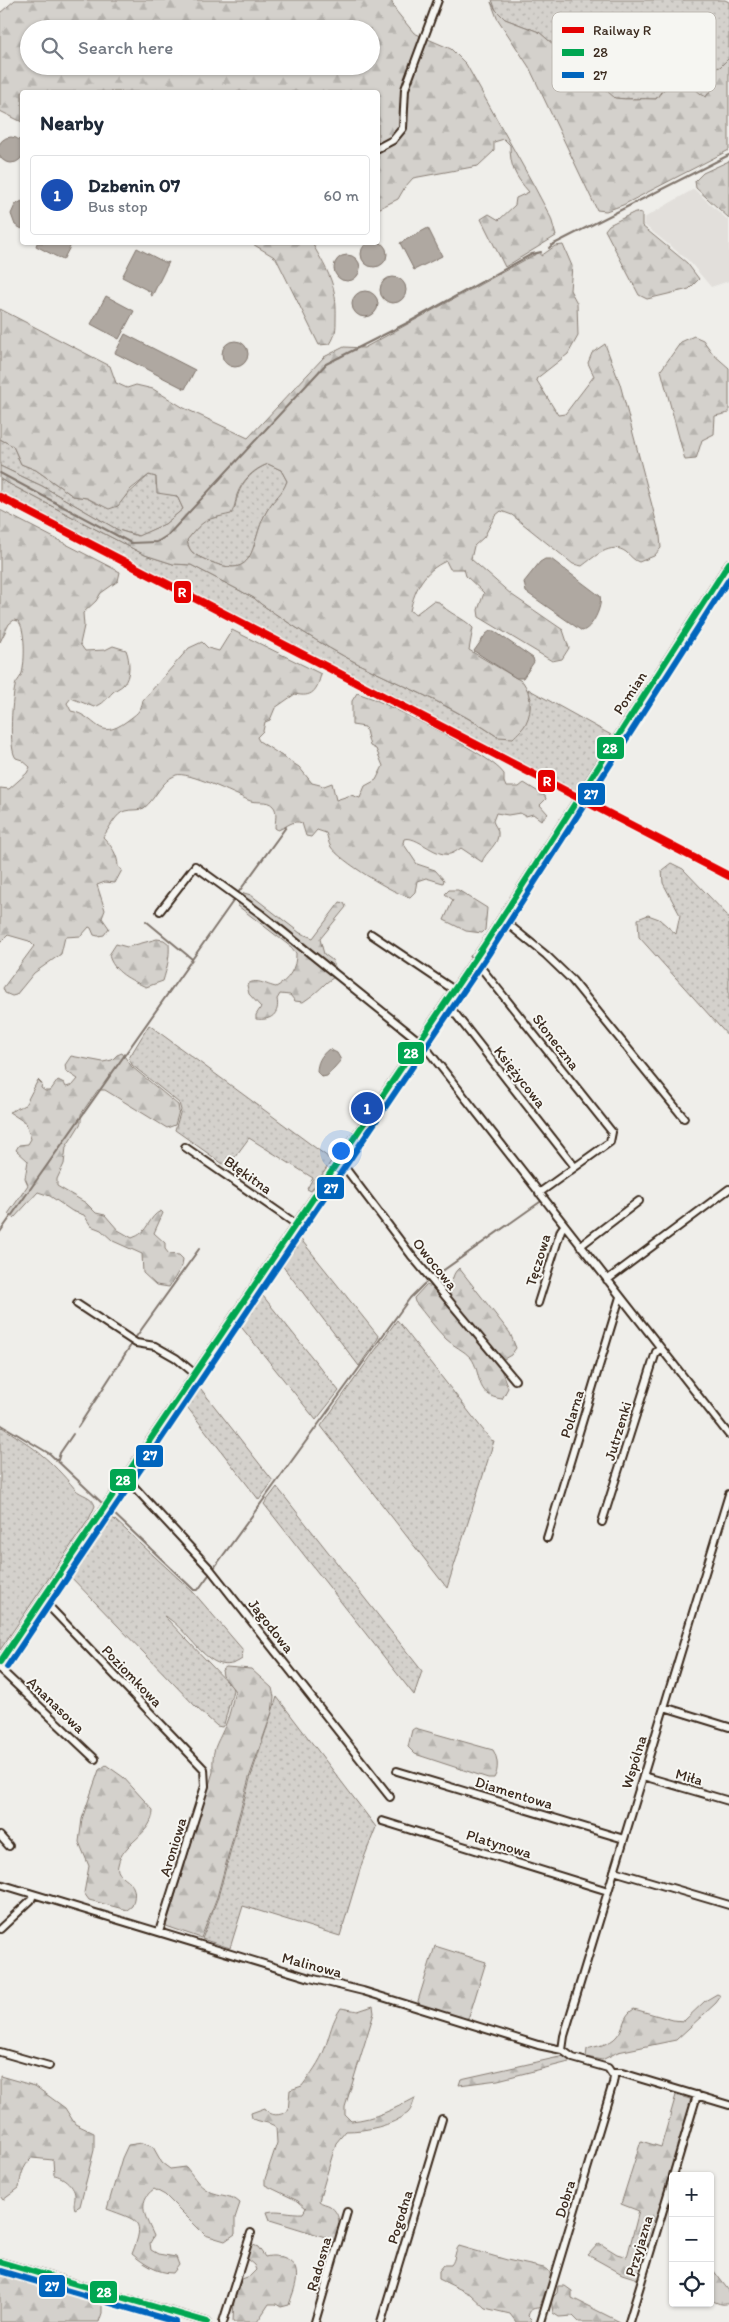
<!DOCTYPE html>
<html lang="en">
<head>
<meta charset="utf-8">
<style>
	body { margin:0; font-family:Itim,sans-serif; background:#f6f6f7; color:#1f2937 }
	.controls { position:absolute; right:15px; bottom:15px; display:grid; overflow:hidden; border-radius:5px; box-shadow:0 1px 4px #0004 }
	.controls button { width:45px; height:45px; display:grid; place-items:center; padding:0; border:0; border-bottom:1px solid #e0e1e3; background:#fff; color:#1f2937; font:25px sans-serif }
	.you { position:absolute; left:340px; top:1150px; width:18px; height:18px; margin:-12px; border:4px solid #fff; border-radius:50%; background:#1a73e8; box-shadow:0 0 0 8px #1a73e833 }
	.badge { display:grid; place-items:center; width:32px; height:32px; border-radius:50%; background:#ea580c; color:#fff; font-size:16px; font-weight:700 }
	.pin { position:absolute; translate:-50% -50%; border:2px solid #fff; box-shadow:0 1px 5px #0006 }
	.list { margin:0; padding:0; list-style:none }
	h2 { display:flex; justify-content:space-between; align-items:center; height:65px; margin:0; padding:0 20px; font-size:21px }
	h2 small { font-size:16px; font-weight:400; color:#747a83 }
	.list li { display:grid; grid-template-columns:32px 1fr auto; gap:15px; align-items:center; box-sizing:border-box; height:80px; margin:0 10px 10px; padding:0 10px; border:1px solid #e0e1e3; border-radius:5px }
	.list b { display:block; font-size:19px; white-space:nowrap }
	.list p { margin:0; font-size:16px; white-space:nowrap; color:#747a83 }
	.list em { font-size:16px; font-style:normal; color:#747a83 }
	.icon { flex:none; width:28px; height:28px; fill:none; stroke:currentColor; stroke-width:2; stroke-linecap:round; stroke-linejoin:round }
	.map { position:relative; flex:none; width:729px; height:2322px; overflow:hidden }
	.search { position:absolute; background:#fff; box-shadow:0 1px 4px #0004; left:20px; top:20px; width:360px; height:55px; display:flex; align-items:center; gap:12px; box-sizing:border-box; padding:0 18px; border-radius:28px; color:#747a83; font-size:19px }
	.panel { position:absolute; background:#fff; box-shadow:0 1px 4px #0004; left:20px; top:90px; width:360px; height:155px; border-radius:5px }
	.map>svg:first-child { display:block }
	.built { fill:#e2dfdb }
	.grass { fill:url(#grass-dots); stroke:#887e75 }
	.forest { fill:url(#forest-firs); stroke:#887e75; fill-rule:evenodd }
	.water { fill:#afa8a1; stroke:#81766d }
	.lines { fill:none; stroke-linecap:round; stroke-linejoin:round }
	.stream { stroke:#81766d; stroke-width:2 }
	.minor-casing { stroke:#3b2a1e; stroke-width:10 }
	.minor { stroke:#f6f6f2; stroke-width:6 }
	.bus-1-casing { stroke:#f6f6f2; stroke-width:10 }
	.bus-2-casing { stroke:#f6f6f2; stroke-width:10 }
	.bus-1 { stroke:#00a651; stroke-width:6 }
	.bus-2 { stroke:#0065bd; stroke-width:6 }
	.rail-1-casing { stroke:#f6f6f2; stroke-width:11 }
	.rail-1 { stroke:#e50000; stroke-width:8 }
	.labels { text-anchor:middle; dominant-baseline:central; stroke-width:4; stroke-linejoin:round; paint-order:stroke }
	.street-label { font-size:15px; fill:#3b2a1e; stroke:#f6f6f2 }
	.key { fill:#f6f6f2; stroke:#beb9b2; stroke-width:1 }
	.key-label { font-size:14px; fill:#3b2a1e }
	.line-badge { stroke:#f6f6f2; stroke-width:2 }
	.badge-label { font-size:14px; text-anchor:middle; font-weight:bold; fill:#fff }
</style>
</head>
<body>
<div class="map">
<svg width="729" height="2322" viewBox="0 0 729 2322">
	<defs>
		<pattern id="grass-dots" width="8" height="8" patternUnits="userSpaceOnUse" patternTransform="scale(1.25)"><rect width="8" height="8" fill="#d4d1cc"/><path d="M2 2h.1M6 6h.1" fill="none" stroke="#b7b4af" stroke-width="1.8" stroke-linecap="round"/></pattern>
		<pattern id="forest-firs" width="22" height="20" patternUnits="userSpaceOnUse" patternTransform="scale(1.25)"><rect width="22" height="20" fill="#d4d1cc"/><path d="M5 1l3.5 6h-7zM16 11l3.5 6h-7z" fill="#b7b4af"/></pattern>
	</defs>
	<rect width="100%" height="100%" fill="#efeeea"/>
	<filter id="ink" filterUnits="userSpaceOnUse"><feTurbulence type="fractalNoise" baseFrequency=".02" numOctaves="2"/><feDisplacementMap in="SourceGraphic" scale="10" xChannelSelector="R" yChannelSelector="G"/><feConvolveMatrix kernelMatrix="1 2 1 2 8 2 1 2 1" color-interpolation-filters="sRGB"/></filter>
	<g filter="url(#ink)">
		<path class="built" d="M694,189L729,221V281L711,287L689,261L644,225V218Z"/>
		<path class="grass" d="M492,0H725L729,2V58L705,82L711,89L706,97L700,94L692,85L665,86L656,99C642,98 628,100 614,98L539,32L505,19L496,10Z
			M0,439L13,446L21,464L36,470L73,496L87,498L97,504L125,497L149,475L156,477V485L162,493L177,496L183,509L165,524L139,536L118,530L42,486L0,466Z
			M268,464L281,470L287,481C282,497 276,496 268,509C248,541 261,584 206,560C195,555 189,553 187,540L200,524L209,517H218L235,507C238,486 249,472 268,464Z
			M0,479L145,555L173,564L191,565L254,598L261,604C297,629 333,652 373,671C415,691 458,710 498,737L531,699L528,689L613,736L576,793L0,493Z
			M671,863L683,869L729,917V1037L639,937L638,919L648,915L659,919L676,934L680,915L663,883L662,870Z
			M149,1025L332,1160L311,1191L307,1189L313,1178L249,1138L229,1165L223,1164L175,1130L181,1110L179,1103L132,1065L129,1058Z
			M295,1232L379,1337L359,1366L278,1260Z
			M259,1291L339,1391L316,1420L238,1323Z
			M397,1320L491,1440L494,1441L447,1588L321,1426Z
			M197,1384L273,1481L259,1500L184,1403Z
			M0,1426C33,1446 51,1460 75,1489C81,1496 92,1495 95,1506L89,1519L0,1650Z
			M277,1487L422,1671L414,1695L264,1504Z
			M108,1518L114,1519L194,1593L243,1650L242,1659C210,1682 190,1628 164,1616L232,1687L233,1690L224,1724L222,1727L217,1726L198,1709L67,1573L104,1519Z
			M277,1697L376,1827L362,1863L340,1936L243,1906L230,1948L202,1939L218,1897L250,1779Z"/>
		<path class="forest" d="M15,0H391L396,11L414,33L451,49L466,64L533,184L551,218L556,236L505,267L481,219L489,214L499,220L515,205L516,198L529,192C515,176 510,167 510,145L504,139L494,142V151L478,166L413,178L405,187L398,199L378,209V92H22V122L0,111V13ZM29,29H371V66H29Z
			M491,2L496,10L505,19L539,32L615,98C628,100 642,98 656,99C664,88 679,74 693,87C698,91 700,94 706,97L711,90L705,82L706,76L711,69L720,67L729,58V150L623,205L606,211L597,210L529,67L497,18Z
			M729,161V218L696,188L695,181L703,173Z
			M635,212L642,213V226L687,263L699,279L689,289L647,299L639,295L605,230L609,225Z
			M251,243H318L313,245C329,273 337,286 336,318C336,329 336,335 330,344L319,345L276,258Z
			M563,245L572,266L570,290L577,303L578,336L568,354L536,379L558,415L565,414L594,376L588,363L592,353L605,344L620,384L660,536L661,548L654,556L639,562C633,560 631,556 626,552C611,541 594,557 582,566L573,564L512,515L501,511L495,516L484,537L474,546L471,559L512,595L563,630L569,648L562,659L552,661L479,617L478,610L484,593L466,576L464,569H450L446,561C424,571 415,588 410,611L416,614L433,601L439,602C448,614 463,617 473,628L469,650L523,682C531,694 533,709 526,723C524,728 517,734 513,738L498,737C459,710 415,691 373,671C333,652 297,629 261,604L254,598L191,565L173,564L145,555L0,479V466L42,486L118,530L138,536L165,524L183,509L177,496L157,493L156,477L149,475L131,489L118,506L109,509L87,498L73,496L36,470L21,464L13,446L0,439V309L110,366L116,383L127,388L136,385L153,389L184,408L248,438L324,357L344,347L364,348L532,256L541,252V256L555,246ZM268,464L281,470L287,481C282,495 275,497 268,509C248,541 261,584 206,560C195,555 189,553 187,540C205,518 205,520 231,514C235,507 235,503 237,495C242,480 254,469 268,464Z
			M694,336L703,340L713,354L729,368V413L715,416L714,434L702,440L696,459L685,460L661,370L681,342Z
			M0,510L120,572L118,581L101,593L96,601L83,613L84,626L80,644L85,651L105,650L113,646L126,650C130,660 131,677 123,685C120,688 116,689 113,692C106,699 104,704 94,707L71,698L67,703L71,711C98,716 97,743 127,721C136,714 141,712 143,700L189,648L202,642L208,648L219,651L232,630L321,674C317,691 312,698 295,694L275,708L270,720L265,722L263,731L257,737L259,741L299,767L312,783L324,786L332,783L336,800L351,795L360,798L365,786L376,780L383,766L376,749L370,746L365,727L352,725V701L357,693L374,699C399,711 492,755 504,774V782L506,787H519L524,783L545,796L546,799L540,805L548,814L541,820L533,814L526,816L520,813L508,815L496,813L493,821C494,825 498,829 498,832C500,844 485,852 482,862L461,848C458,850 454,853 450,854C434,857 417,835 404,839L403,843L417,864L435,870L444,880L443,883L426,878L417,881L415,892L410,897C395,895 339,860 331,847C328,843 328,837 326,833L317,830L311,837L306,836L302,823C293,819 287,827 278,830L275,828C275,821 278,811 273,806C267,799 255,804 248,800C235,794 187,771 176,775C161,781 155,800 144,808C139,811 131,809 125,811C116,813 109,829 103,837C111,845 118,855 118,867L122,870L115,883L105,882L97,885L105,910L102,918L109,928L104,935L98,936L94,935L91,928L89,927L81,936L65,937L61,954L34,973L16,995L12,996L5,993L3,988L34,946L29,941L8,935L0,943V788L9,789L27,773L30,767L22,760L16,758C8,750 12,694 16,683C18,680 21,677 22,673C25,663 26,628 18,621L14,620L9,624L0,642Z
			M449,890H458L487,908L485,930L482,933L466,931L444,920L453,900L445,894Z
			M244,893L251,895L300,933L313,938L340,902L344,903L346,907L320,939L324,954L332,960L338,973C335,978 330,979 326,983C318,991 312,996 303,1002L295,1001L290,995L280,994L277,999C280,1014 271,1021 256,1019V1015L261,1007L249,994L247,985C255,977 266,985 276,987C288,981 297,967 296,953L291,947L238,906V901Z
			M157,939L164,940L169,944C170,957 167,968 163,981L146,987C131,980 113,972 109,955L116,944L127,947Z
			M122,1053L132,1067L178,1105L179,1111L175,1125L167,1128L105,1090H98L81,1114V1123L66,1147L64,1164L57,1179V1186L86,1203L96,1213L105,1215L118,1230L132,1238C149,1233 148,1216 161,1211L163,1213L154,1233L165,1243V1249L169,1254L179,1255L183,1259L182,1266L169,1287L156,1285L143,1273L142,1254L113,1241L101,1230L91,1226L84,1215L72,1211L50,1196L38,1192L14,1218L8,1214L28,1185L25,1178L28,1161L16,1150L19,1145L28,1144L31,1139L26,1123L9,1112L25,1105L38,1080L42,1084L41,1088L45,1091H50L58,1080L64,1083L66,1087L73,1085L78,1079L66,1071L65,1065L71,1056L103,1062L112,1060L117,1055Z
			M459,1268L510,1333L516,1348L511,1355L502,1360L500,1367L508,1388L502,1399C474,1396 482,1372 471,1358C464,1350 453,1346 446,1339C435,1328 425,1314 415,1302L414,1298L426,1285L433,1287L443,1298L449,1297C453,1287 450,1275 459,1268Z
			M226,1667L251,1669L272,1688L274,1697L272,1712L249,1778L217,1897L201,1938L166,1926L213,1772C212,1747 216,1747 225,1726C230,1715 232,1702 235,1691L223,1676L222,1670Z
			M415,1728L493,1750C498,1758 499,1770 494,1778H488L415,1754L408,1747L412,1730Z
			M106,1765L123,1777L153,1810C153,1835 122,1842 118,1865C115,1876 130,1879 133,1887C136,1893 134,1900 132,1906L127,1910L89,1900L84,1893L89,1866L79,1842L82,1819L99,1770Z
			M435,1946L486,1962L469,2017L465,2019L420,2006L418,2001Z
			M717,1994L721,1996L716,2003L676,2040L618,2052L602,2060L586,2057L587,2049C596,2046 610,2045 617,2036C625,2027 622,2016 634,2009L673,2020L684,2021L705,2001Z
			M373,2006L374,2013L345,2107V2115L351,2121C375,2119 394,2109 415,2098C413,2103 412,2109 408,2113C392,2126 366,2131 346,2131L336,2143L319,2201C322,2204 327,2204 330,2206C342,2215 340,2228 335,2240L270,2220L267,2212C278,2209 291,2214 303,2213L306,2208L298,2201L265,2185V2179L277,2143L276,2127C268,2121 260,2123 252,2118L251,2113L265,2108C270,2117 280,2116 288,2111L290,2090L302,2086C310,2075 320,2062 325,2048C330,2034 332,2021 341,2008L358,2011Z
			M564,2056L573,2061L498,2080L459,2085L461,2079Z
			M0,2076L35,2086L65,2108L75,2124L94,2133V2150L80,2206L75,2209C73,2203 75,2202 75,2197C76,2187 63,2176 54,2175L53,2160L32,2158C22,2167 21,2176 19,2188L3,2200L0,2196Z
			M676,2095L690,2099L691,2103L638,2279L622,2274L588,2255L599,2243L617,2254L627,2257L639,2211L621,2204L641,2141L661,2147Z
			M142,2143L153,2147L162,2163L170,2169L186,2167C192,2174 197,2183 204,2188C215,2197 230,2193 240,2203L235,2218V2234L225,2241L205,2235L165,2195L154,2189C135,2202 147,2220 154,2236L150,2243L151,2250L158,2254L176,2257L179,2265L173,2273C157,2273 144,2264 132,2254C146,2219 138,2221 107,2209L122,2158L128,2145Z
			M251,2244L258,2247L265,2257C273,2255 278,2256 285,2259C305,2267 294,2289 289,2305L281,2307L276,2304H269L257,2322H233L234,2296L242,2279L250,2276L256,2270L254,2265L247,2259V2250Z
			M459,2246L507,2260L544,2268L550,2272L551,2278L539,2308C532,2308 530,2310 528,2316L532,2320L530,2322H516L510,2314L485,2308L470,2294L439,2279V2271L444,2265H451C456,2259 454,2252 459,2246Z
			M710,2266L729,2291V2303C723,2306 716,2303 710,2299Z
			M0,2267L96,2294L102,2301V2313L99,2322H0Z
			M558,2286H565L572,2291V2298L620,2322H579L573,2316L559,2317L553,2313L551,2299L557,2293Z"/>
		<path class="water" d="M-2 150a13 13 0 1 1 26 0a13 13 0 1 1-26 0Z
			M22,201V229L15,225L11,214L15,205Z
			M428,228L442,256L414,270L400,243Z
			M361 254a13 13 0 1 1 26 0a13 13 0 1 1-26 0Z
			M37,243L71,242L72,243L63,260L36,246Z
			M137,248L166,263L169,262L152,296L150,295L151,292L122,277Z
			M334 268a13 13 0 1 1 26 0a13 13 0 1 1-26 0Z
			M380 290a13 13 0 1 1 26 0a13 13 0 1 1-26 0Z
			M352 304a13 13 0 1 1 26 0a13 13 0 1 1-26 0Z
			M106,296L134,311L119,339L91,324Z
			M125,334L195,370L185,389L115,353Z
			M222 354a13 13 0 1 1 26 0a13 13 0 1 1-26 0Z
			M545,559H551L600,596C603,606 592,629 582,631L526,592L524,582L540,562Z
			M490,631H494L533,658L534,662L523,678H516L474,651L486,634Z
			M329,1049L337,1053L341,1060L327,1076L322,1077L317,1072C317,1063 321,1055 329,1049Z"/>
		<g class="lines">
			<path class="stream" d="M549,248L552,245L729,155
				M0,473L131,543L157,542L168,535L326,364L409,322L532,254L541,252
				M238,893L286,827
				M146,921L192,959
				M0,1232L236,897
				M136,1337L199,1249
				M0,1424L50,1454L102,1503
				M78,1427L131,1345
				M58,1460L60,1453L73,1434
				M110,1510L194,1590H198L410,1298L424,1284L540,1202"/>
			<g class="minor-casing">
				<path id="minor" d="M378,148L393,140L403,128L405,89L438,0
					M160,911L195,866L261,914L419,1041L430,1053L729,1435
					M502,919L546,955L572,980L684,1118
					M371,934L454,990
					M474,959L612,1132L610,1142L539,1193
					M446,1002L575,1167
					M185,1147L296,1224
					M338,1162L343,1165L411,1255L515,1380
					M580,1246L639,1201
					M607,1280L729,1189
					M538,1303L561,1230L564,1226
					M77,1304L136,1343L155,1346L176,1358L195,1374
					M126,1478L211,1570L390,1797
					M602,1522L656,1352L660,1349
					M547,1538L620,1297
					M43,1600L204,1769L205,1786L159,1932
					M0,1662L483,947L729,563
					M0,1669L95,1759
					M664,1707L729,1727
					M397,1771L624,1839
					M643,1776L729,1801
					M382,1821L608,1891
					M0,1836L9,1846
					M614,1871L729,1905
					M0,1884L310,1978L363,1991L538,2045L562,2050L573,2058L608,2068L614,2077L613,2083L541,2322
					M0,1929L31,1900L33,1895
					M562,2050L564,2036L729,1494
					M0,2052L49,2066
					M613,2073H622L729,2105
					M673,2176L697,2095
					M0,2262L207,2322
					M223,2322L251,2233
					M315,2322L347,2212
					M381,2322L442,2119
					M629,2322L673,2177"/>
			</g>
			<use href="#minor" class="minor"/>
			<g class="bus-1-casing">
				<path id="bus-1" d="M0,1662L483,947L729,563
					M0,2262L207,2322"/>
			</g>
			<g class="bus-2-casing">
				<path id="bus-2" d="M7,1667L490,952L729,579
					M0,2271L176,2322"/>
			</g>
			<use href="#bus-1" class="bus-1"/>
			<use href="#bus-2" class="bus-2"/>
			<g class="rail-1-casing">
				<path id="rail-1" d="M0,497L729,876"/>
			</g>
			<use href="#rail-1" class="rail-1"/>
		</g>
	</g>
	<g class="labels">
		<g class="street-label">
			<text transform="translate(630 693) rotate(-57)">Pomian</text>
			<text transform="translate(556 1042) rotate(52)">Słoneczna</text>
			<text transform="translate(520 1077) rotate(52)">Księżycowa</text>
			<text transform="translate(248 1175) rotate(35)">Błękitna</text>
			<text transform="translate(538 1260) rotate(-73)">Tęczowa</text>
			<text transform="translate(435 1264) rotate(51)">Owocowa</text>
			<text transform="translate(572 1414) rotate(-73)">Polarna</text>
			<text transform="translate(618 1431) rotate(-73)">Jutrzenki</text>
			<text transform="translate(271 1626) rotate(52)">Jagodowa</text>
			<text transform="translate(132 1676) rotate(46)">Poziomkowa</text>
			<text transform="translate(56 1705) rotate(44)">Ananasowa</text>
			<text transform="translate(634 1762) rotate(-73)">Wspólna</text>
			<text transform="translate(689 1777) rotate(16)">Miła</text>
			<text transform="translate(514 1793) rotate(17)">Diamentowa</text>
			<text transform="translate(499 1844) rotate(17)">Platynowa</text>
			<text transform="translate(173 1847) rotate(-73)">Aroniowa</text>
			<text transform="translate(312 1965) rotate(15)">Malinowa</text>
			<text transform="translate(565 2199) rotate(-73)">Dobra</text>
			<text transform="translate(400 2217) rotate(-73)">Pogodna</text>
			<text transform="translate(639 2246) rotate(-73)">Przyjazna</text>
			<text transform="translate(319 2264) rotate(-74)">Radosna</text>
		</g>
	</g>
	<rect x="552" y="12" width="164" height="80" rx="8" class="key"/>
	<rect x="562" y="27" width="22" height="6" fill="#e50000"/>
	<rect x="562" y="49" width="22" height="7" fill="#00a651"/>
	<rect x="562" y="72" width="22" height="6" fill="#0065bd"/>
	<g class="key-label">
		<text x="593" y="35">Railway R</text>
		<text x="593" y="57">28</text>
		<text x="593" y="80">27</text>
	</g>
	<g class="line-badge">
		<rect x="173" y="580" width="19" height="24" rx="5" fill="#e50000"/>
		<rect x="596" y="736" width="29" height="24" rx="5" fill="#00a651"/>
		<rect x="537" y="769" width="19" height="24" rx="5" fill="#e50000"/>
		<rect x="577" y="782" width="29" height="24" rx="5" fill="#0065bd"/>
		<rect x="397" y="1041" width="28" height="24" rx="5" fill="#00a651"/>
		<rect x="316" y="1176" width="29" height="24" rx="5" fill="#0065bd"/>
		<rect x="135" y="1444" width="29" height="24" rx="5" fill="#0065bd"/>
		<rect x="109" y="1468" width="28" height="24" rx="5" fill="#00a651"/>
		<rect x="38" y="2274" width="28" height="24" rx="5" fill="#0065bd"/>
		<rect x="89" y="2280" width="29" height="24" rx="5" fill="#00a651"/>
	</g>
	<g class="badge-label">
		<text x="182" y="597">R</text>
		<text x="610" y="753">28</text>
		<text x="547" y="786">R</text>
		<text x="591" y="799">27</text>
		<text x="411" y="1058">28</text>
		<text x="331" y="1193">27</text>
		<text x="150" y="1460">27</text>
		<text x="123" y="1485">28</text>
		<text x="52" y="2291">27</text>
		<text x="104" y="2297">28</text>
	</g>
</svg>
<div class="controls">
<button>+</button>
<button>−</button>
<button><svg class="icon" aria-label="locate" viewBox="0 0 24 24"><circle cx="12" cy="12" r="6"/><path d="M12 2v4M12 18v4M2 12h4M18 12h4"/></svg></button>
</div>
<div class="you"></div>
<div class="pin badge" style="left:367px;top:1108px;background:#1a4fb4">1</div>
<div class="search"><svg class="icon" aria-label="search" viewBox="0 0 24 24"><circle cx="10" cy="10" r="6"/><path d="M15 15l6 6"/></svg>Search here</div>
<section class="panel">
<h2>Nearby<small></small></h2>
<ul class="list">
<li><span class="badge" style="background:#1a4fb4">1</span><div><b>Dzbenin 07</b><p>Bus stop</p></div><em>60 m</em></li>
</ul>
</section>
</div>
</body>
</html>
